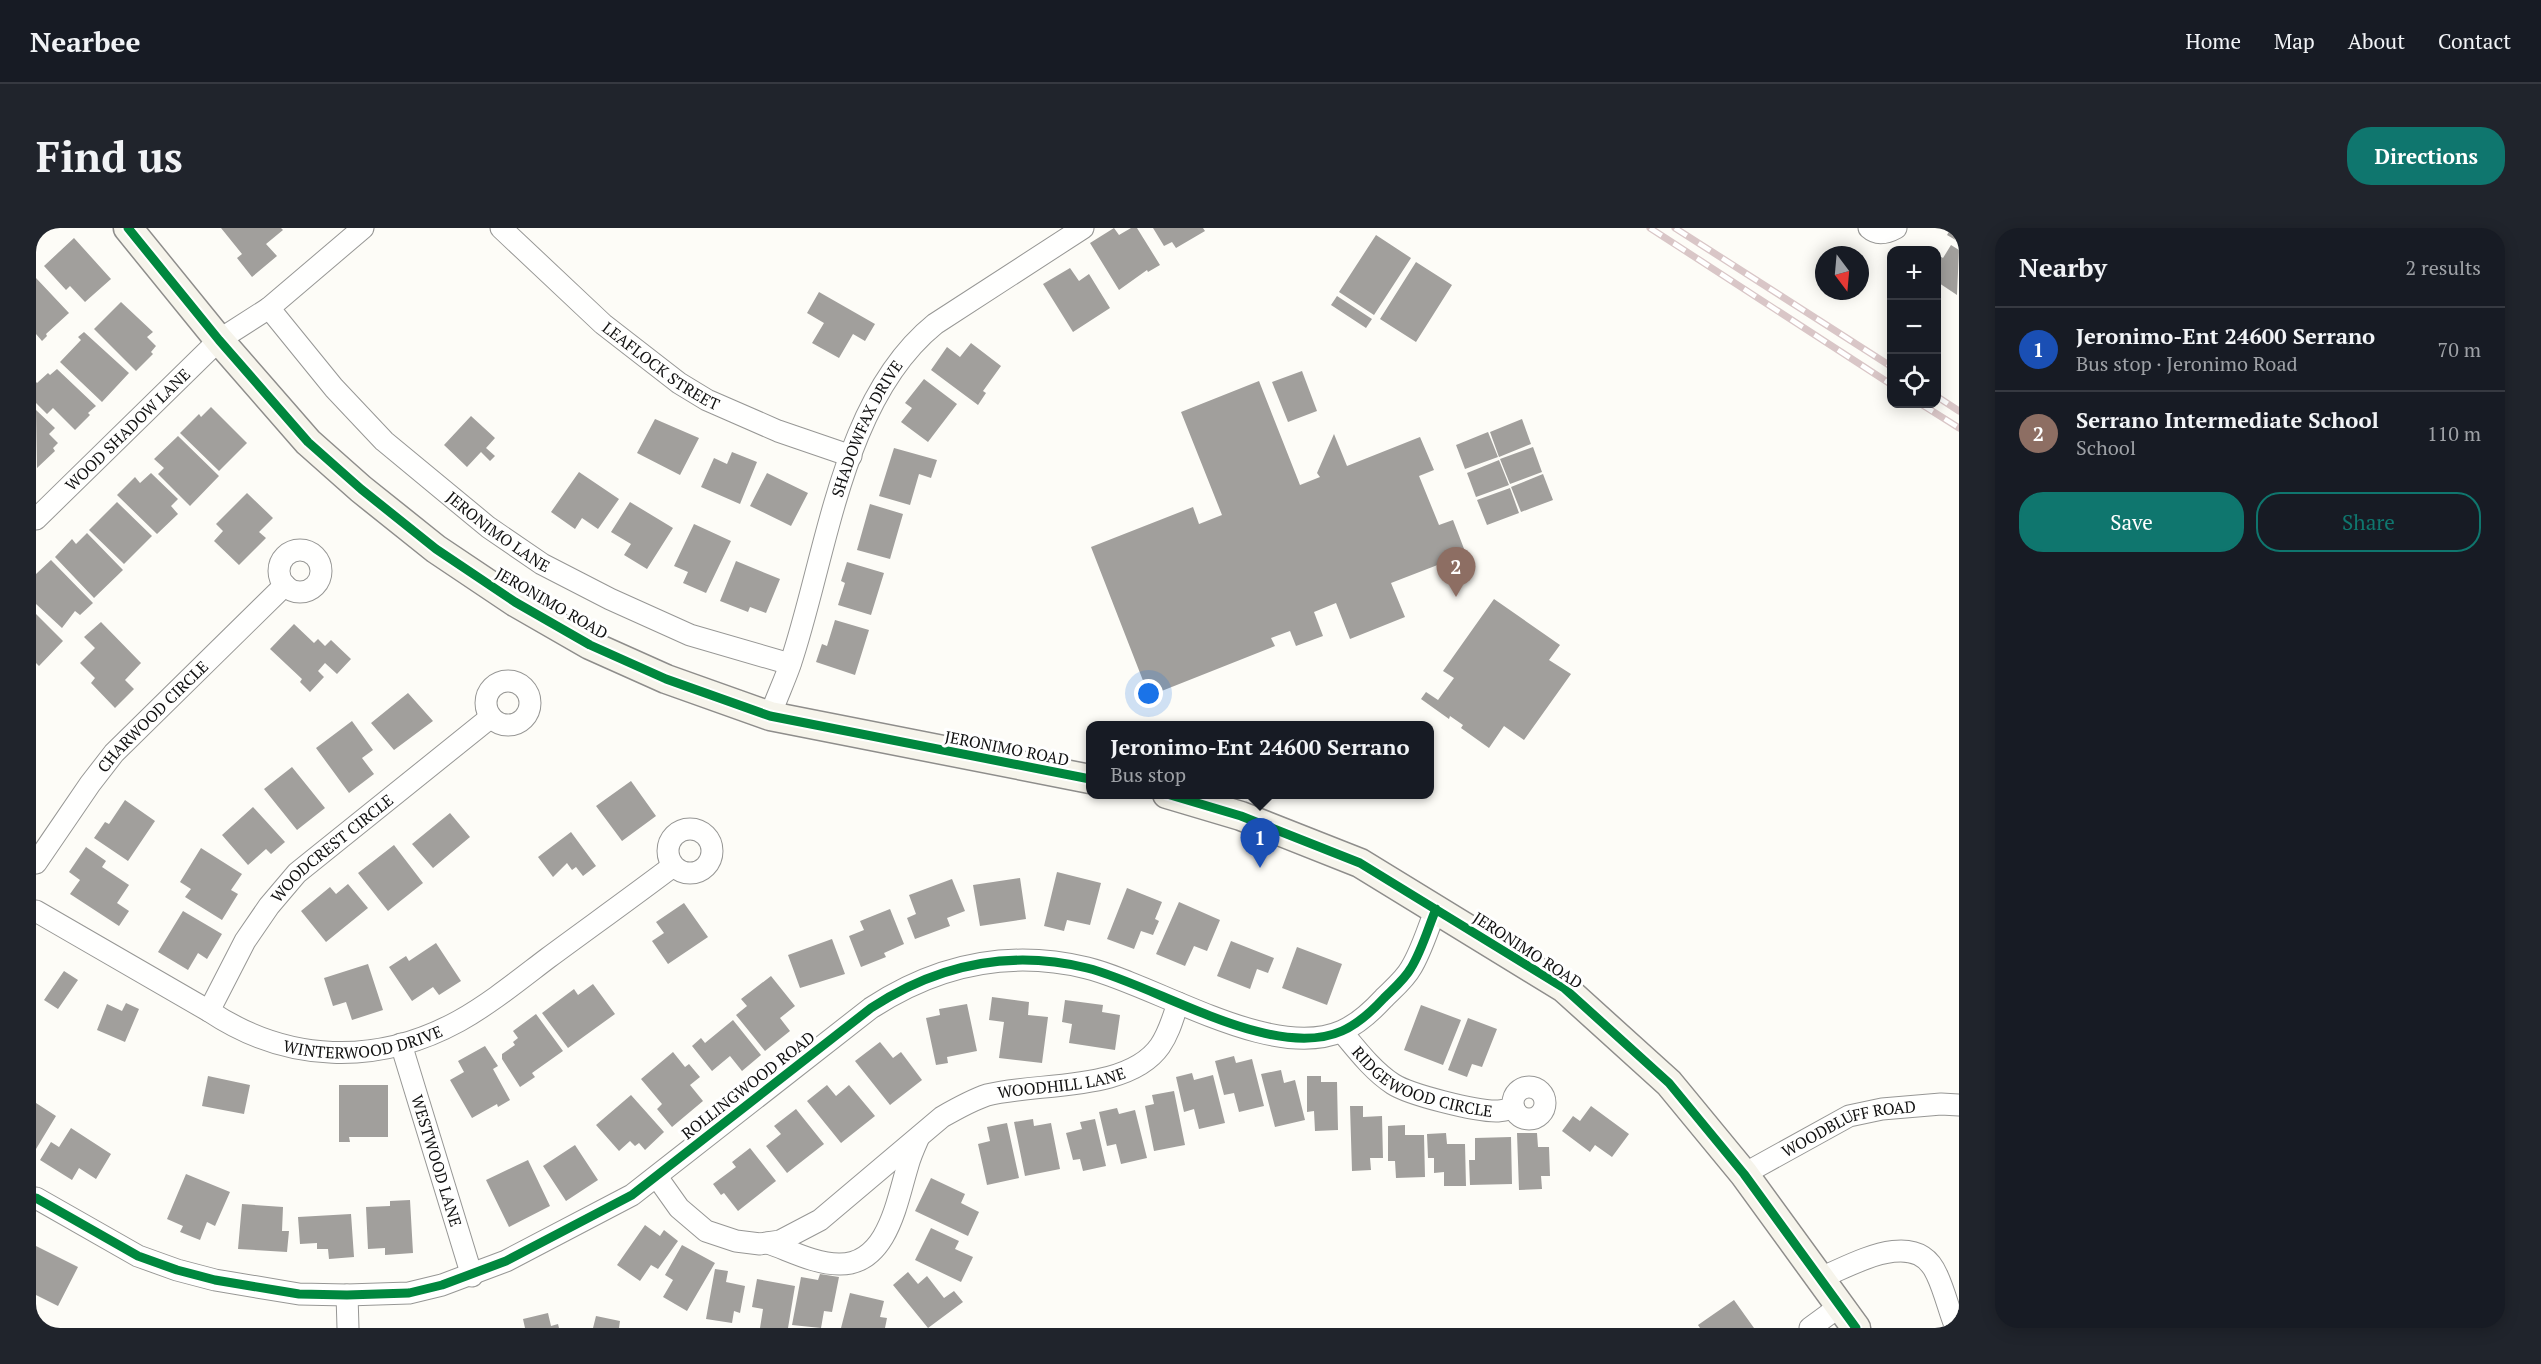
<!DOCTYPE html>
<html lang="en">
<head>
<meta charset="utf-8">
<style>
	body { margin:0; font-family:"PT Serif",serif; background:#20242c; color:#f1f3f6 }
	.controls { position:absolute; right:18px; top:18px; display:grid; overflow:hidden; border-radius:12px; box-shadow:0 3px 15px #0003 }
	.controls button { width:54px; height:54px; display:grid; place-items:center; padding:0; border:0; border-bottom:2px solid #363941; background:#171b24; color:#f1f3f6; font:30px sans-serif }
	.compass { position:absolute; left:1779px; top:18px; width:54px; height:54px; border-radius:50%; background:#171b24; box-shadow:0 3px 15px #0003; rotate:164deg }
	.you { position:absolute; left:1113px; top:466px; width:21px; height:21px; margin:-15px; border:4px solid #fff; border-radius:50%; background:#1a73e8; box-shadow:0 0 0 9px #1a73e833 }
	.badge { display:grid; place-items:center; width:39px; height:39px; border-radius:50%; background:#0f766e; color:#fff; font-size:20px; font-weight:700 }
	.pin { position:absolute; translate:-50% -50px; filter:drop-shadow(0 2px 3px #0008) }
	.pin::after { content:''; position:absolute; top:32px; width:21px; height:18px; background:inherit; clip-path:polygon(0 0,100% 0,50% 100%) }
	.popup { position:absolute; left:1050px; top:493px; width:348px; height:78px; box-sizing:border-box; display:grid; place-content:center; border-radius:12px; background:#171b24; filter:drop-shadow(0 2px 4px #0005); font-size:20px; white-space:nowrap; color:#9ea1a6 }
	.popup b { font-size:22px; color:#f1f3f6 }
	.popup::after { content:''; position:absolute; left:50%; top:100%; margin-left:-12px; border:12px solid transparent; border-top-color:#171b24 }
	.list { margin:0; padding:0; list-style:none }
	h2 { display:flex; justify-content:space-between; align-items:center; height:78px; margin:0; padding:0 24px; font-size:26px }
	h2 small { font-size:20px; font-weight:400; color:#9ea1a6 }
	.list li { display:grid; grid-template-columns:39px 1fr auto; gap:18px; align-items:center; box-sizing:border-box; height:84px; padding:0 24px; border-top:2px solid #363941 }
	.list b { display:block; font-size:22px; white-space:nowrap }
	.list p { margin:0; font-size:20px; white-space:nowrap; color:#9ea1a6 }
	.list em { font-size:20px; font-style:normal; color:#9ea1a6 }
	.actions { display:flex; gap:12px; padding:18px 24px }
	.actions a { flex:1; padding:14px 0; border:2px solid #0f766e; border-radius:24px; text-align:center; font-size:21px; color:#0f766e }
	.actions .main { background:#0f766e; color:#fff }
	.icon { flex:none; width:33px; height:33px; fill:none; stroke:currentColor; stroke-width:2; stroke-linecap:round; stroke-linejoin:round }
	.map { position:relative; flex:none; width:1923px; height:1100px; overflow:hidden; border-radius:24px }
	header { display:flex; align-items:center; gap:36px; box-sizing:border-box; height:84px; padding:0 30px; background:#171b24; border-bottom:2px solid #363941 }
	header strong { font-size:28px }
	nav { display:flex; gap:33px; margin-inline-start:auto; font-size:21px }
	.intro { display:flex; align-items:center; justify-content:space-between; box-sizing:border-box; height:144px; padding:0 36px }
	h1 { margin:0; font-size:42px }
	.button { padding:15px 27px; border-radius:24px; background:#0f766e; color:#fff; font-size:21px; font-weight:700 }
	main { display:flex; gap:36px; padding:0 36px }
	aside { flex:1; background:#171b24; border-radius:24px; box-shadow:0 3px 15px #0003 }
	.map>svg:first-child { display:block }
	.building { fill:#a19f9c }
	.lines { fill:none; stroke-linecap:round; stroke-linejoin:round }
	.minor-casing { stroke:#979795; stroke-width:23 }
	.secondary-casing { stroke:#8e8d8b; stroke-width:31 }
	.minor { stroke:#fffffe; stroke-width:21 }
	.secondary { stroke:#f6f4eb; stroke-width:28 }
	.rail-casing { stroke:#d9c6c7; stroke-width:7 }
	.rail { stroke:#fff; stroke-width:4.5; stroke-dasharray:14; stroke-linecap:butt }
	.cycleway-casing { stroke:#fff; stroke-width:13 }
	.cycleway { stroke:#00873e; stroke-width:9 }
	.labels { text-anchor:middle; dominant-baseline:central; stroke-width:6; stroke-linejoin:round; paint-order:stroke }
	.street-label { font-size:16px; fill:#111; stroke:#fff }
</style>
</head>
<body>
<header>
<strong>Nearbee</strong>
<nav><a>Home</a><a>Map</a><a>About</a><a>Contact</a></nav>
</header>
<div class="intro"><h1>Find us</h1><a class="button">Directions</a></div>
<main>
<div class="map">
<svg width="1923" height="1100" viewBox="0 0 1923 1100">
	<rect width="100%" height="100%" fill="#fdfcf7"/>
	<path class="building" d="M185,0H245L247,2L230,16L241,28L216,49L201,30L206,26Z
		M1078,0L1083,7L1095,0H1101L1124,37L1112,44L1111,42L1083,62L1054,15Z
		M1117,0H1167L1169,3L1140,20L1136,14L1128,18Z
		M1915,0H1923V14L1911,7Z
		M1340,7L1375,30L1338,87L1303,64Z
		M38,10L75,51L49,74L34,58L30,62L8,38Z
		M1915,17L1923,22L1921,67L1900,53V26L1907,30Z
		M1380,34L1416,57L1380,114L1344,91Z
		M1034,40L1043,53L1053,46L1074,80L1037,104L1007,56Z
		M0,50L33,85L10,106L11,108L6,113L0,106Z
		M783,64L839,96L829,113L817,106L803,130L776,115L788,95L771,85Z
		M1301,68L1336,91L1330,100L1295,77Z
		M85,74L117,104L111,109L120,118L115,124L117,126L100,143L58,101Z
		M48,104L93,145L66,174L24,134L45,112L42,109Z
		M935,115L965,138L947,163L950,165L942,177L895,142L911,119L924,129Z
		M21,141L60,178L52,185L54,187L39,202L17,180L11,186L0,175V154L1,155L12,145L14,147Z
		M1266,143L1281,183L1252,194L1236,154Z
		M888,151L921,176L892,214L865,194L876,180L869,175Z
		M1223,153L1264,257L1284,249L1281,245L1298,206L1311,238L1384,209L1398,242L1383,248L1403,297L1417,292L1430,326L1355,355L1369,389L1314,411L1300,375L1278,384L1287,408L1260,418L1254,403L1235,410L1239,418L1113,468L1055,319L1157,279L1163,296L1186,287L1145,184Z
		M175,179L211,215L183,243L144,205L163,186L165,189Z
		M0,182L19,200L13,206L22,215L17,220L19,223L1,240Z
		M435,188L459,210L450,220L459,228L454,233L445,224L431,239L408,217Z
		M619,191L663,210L644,247L601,225Z
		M1486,191L1495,216L1463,229L1454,204Z
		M1452,204L1462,229L1429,241L1420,217Z
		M142,208L183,248L154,278L122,246L128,240L118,231Z
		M1497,219L1506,244L1474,256L1464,231Z
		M858,220L901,232L895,250L883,246L874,277L843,268Z
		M696,224L721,234L704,276L665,259L678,230L691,236Z
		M1463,232L1473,257L1440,269L1431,245Z
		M543,244L583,271L562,301L546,290L539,301L515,284Z
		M115,245L142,271L135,278L142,286L121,306L81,267L99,249L104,255Z
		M731,245L772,265L755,298L714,278Z
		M1507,246L1517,272L1485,284L1475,259Z
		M1474,260L1483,285L1451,297L1441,272Z
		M211,265L237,290L223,304L230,310L203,337L178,313L187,303L180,296Z
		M81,274L116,308L88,336L53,302Z
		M594,274L637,300L611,341L588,327L595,316L575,304Z
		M834,276L867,286L854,331L821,322Z
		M658,296L695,313L670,365L647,355L652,344L638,338Z
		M51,305L87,342L58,370L19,329L36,311L40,316Z
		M15,332L57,375L44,387L39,383L26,400L0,376V346Z
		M700,333L744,351L730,385L714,379L712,384L684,373Z
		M811,334L848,345L835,387L802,377L809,355L805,353Z
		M1458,371L1524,417L1513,432L1535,446L1488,512L1468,498L1453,520L1425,500L1427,497L1414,488L1413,491L1385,471L1390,464L1402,472L1418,450L1407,443Z
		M0,386L27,413L3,438L0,435Z
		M799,392L833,402L819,447L780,434L786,416L791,418Z
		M65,394L105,435L89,452L98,461L79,480L55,455L59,450L44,435L59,420L48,409Z
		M258,396L278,415L282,411L289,418L295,412L315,431L301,446L289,435L282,443L288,449L274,464L264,454L266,451L234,421Z
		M372,465L397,493L358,522L335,495Z
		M316,493L337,522L326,530L338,546L313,565L280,520Z
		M256,539L289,580L261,602L228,561Z
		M595,553L620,588L586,613L560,578Z
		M89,572L119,593L92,633L58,610L69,594L73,596Z
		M217,579L249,614L235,626L230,621L212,637L186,607Z
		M414,585L434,609L397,640L376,616Z
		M535,604L560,638L547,648L540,639L536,642L531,635L517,649L502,629Z
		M358,617L387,655L352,683L322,645Z
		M50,619L70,633L66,639L93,657L81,675L93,683L83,698L34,666L44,652L33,644Z
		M165,620L206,646L195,662L202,666L186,692L149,669L155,661L144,654Z
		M1021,644L1065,655L1054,697L1031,692L1028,703L1008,698Z
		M984,650L990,691L944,698L937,657Z
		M916,651L929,683L911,690L914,698L879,711L871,690L880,686L873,667Z
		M312,656L332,680L290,714L265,683L294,659L300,666Z
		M1091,660L1126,674L1119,691L1123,693L1117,707L1105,703L1098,721L1071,711Z
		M1143,674L1184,692L1171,723L1158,718L1149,738L1120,726Z
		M648,675L672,709L632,736L616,713L628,705L620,694Z
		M854,681L868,716L848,725L850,729L825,739L813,708L828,702L824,693Z
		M147,683L186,706L171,731L162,725L152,742L122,724Z
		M796,711L809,746L764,760L752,727Z
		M1195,713L1238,730L1232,745L1221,741L1214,761L1181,748Z
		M400,715L425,753L403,767L397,759L376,773L353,739L370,728L373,733Z
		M1261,719L1306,736L1291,777L1246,760Z
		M332,736L347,782L316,792L310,774L297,778L288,750Z
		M28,743L42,752L22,781L8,772Z
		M735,748L759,778L744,790L754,803L729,823L700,787L711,778L705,771Z
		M557,756L579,786L532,820L506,785L538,761L542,767Z
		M956,769L993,774L992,787L1012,789L1006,835L963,830L968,794L953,792Z
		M1029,772L1067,777L1066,784L1084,787L1079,822L1033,815L1036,796L1026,794Z
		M90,775L103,781L89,814L61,802L71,776L86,783Z
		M931,776L941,823L911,829L912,835L900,837L890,790L904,787L903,781Z
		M1385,777L1425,792L1407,837L1368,822Z
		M500,786L527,823L496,845L499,849L484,859L466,831V826L479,817L477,814L482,810L477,803Z
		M1432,790L1461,801L1446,839L1436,836L1431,849L1412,842Z
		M697,792L725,827L706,843L694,828L676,843L656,818L665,810L669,815Z
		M844,814L857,830L865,824L886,852L854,877L819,833Z
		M449,818L462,838L457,841L474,872L462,879L461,876L436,890L414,852L428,844L422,833Z
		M637,824L649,839L653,836L664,849L654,857L667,873L636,899L621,881L626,876L605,851Z
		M1198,828L1200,835L1216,831L1228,878L1203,884L1198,865L1188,867L1179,833Z
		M1245,842L1248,855L1259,852L1269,892L1239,899L1225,846Z
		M1156,845L1158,852L1177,847L1189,895L1163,901L1158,881L1148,884L1140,849Z
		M172,848L214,857L208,886L166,878Z
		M1271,848H1285V854H1301L1302,902L1279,903L1278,883L1271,884Z
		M303,857H352V909H313L314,914H303Z
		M791,857L800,868L813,857L839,888L805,915L771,873Z
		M1138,863L1149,917L1118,923L1109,878L1118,876L1116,867Z
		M595,867L628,904L609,922L603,915L599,918L594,913L583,923L560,897Z
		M0,875L20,888L0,921Z
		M1314,878H1327V889L1346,888L1347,930H1334L1335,942L1316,943Z
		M1555,878L1593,906L1576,929L1559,917L1554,924L1526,903L1537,888L1544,893Z
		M1081,880L1083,886L1099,882L1111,930L1085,936L1080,916L1071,918L1063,884Z
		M760,881L788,916L751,945L730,918L745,906L738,898Z
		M997,891L998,898L1015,895L1024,941L989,948L978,894Z
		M1059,891L1070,938L1047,943L1044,931L1037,932L1030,905L1046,901L1044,894Z
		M971,895L983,950L951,957L942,916L954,913L951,899Z
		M1369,897V907H1388L1389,949L1360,950L1359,933H1352V898Z
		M35,900L75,926L60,951L43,940L36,952L4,932L15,914L23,919Z
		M1410,905L1411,916H1429L1430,958H1408V944L1398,945V930H1392L1391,906Z
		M1481,905H1501L1502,919H1513L1514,948H1505L1506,961L1483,962Z
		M1475,909L1476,956L1434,957L1433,932H1439V910Z
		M539,917L562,952L530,973L507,938Z
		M714,920L740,953L702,983L688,965L685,967L677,956L700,939L696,934Z
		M492,932L514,978L473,999L450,952Z
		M150,946L194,964L179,998L171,994L164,1012L144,1004L147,998L131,991Z
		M895,950L929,966L925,975L943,984L932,1008L879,983Z
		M374,972L377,1025L349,1027V1020L332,1021L330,979L354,978V973Z
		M206,976L247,979L246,1003H253L251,1024L202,1021Z
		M315,986L318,1029L293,1031L292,1021H281V1015L264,1016L262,989Z
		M609,997L624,1008L628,1002L642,1013L622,1041L615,1037L604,1053L581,1037Z
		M895,1000L923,1013L919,1021L937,1029L925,1054L879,1032Z
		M646,1017L679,1035L651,1083L627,1069L637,1052L629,1047Z
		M0,1018L42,1039L22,1078L0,1067Z
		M679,1041L692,1043L690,1054L709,1058L704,1085L698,1083L696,1095L670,1091Z
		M872,1044L882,1056L891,1048L908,1070L918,1063L927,1074L892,1100L857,1057Z
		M784,1046L803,1049L796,1084L788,1083L785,1100L756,1097L765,1049L782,1052Z
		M721,1051L759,1058L752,1100H724L727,1081L716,1079Z
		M814,1065L848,1073L844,1089L851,1090L849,1100H805Z
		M1698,1072L1718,1100H1664L1662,1097Z
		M512,1085L515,1098L522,1096L523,1100H489L487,1091Z
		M560,1088L584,1093L583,1100H557Z"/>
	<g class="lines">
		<g class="minor-casing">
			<g id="minor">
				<path id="s1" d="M465,0L567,96L643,155L671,172L742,203L815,228"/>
				<path d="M1833,0C1842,8 1851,5 1860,0"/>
				<path id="s2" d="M233,80L298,160L348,213L452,299L506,336L574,371L654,407L754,436"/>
				<path id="s3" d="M0,291L183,112L233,80L327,0"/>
				<circle cx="264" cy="343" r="21"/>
				<circle cx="472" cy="475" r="22"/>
				<path id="s4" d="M734,488C740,471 748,454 754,437C791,328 805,172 899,96L1047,0"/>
				<circle cx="654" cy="623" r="22"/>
				<path id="s5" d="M0,635L54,556L78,525L249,357"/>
				<path id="s6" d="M0,683L173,783C251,835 341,838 423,793C455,775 483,752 512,730C554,699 596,669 637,638"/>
				<path id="s7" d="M173,783L209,713L233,678L261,645L455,489"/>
				<path id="s8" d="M1306,804C1321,822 1337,843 1357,856C1374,867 1439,883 1460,883C1466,883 1472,881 1478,880"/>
				<path id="s9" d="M365,816L436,1048"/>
				<circle cx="1493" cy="875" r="16"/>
				<path id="s10" d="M1708,946L1813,888L1846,881L1905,876L1923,877"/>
				<path id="s11" d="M621,949L643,980L670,1003L700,1013L724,1016L744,1013L784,992L906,889C920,881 936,872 951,867C1002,854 1092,864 1124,818C1133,805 1137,790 1142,775"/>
				<path d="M0,970L102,1028L141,1042L179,1052L263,1066L311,1067L373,1065L406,1057L470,1033L596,967L835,780C901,737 973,721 1051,740C1120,757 1236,834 1306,803C1322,796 1336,783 1348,770C1357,761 1369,751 1375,740C1386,722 1392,700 1400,681"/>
				<path d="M732,1015C755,1023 779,1036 803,1036C852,1037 861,972 872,937C874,929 878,920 882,911"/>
				<path d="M1784,1050C1817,1037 1880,998 1901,1047C1909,1064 1913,1083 1920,1100"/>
				<path d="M311,1067L312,1100"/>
				<path d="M1774,1100L1804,1078"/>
			</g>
		</g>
		<g class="secondary-casing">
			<path id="secondary" d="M92,0L183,112L272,214L325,261L400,321L479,374L554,417L630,451L734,488L1054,551
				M1131,566L1205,588L1324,635L1528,760L1633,855L1708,946L1820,1100"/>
		</g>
		<use href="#minor" class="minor"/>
		<use href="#secondary" class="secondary"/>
		<g class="rail-casing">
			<path id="rail" d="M1614,0L1856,157
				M1639,0L1856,139
				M1900,168L1923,183
				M1885,176L1923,200"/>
		</g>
		<use href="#rail" class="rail"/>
		<g class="cycleway-casing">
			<path id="cycleway" d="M92,0L183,112L272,214L325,261L400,321L479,374L554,417L630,451L734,488L1054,551
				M1131,566L1205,588L1324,635L1528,760L1633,855L1708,946L1820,1100
				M0,970L102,1028L141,1042L179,1052L263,1066L311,1067L373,1065L406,1057L470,1033L596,967L835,780C901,737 973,721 1051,740C1120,757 1236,834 1306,803C1322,796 1336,783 1348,770C1357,761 1369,751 1375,740C1386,722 1392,700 1400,681"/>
		</g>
		<use href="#cycleway" class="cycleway"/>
	</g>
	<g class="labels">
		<g class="street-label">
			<text stroke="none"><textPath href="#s1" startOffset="212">LEAFLOCK STREET</textPath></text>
			<text stroke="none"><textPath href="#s3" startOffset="128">WOOD SHADOW LANE</textPath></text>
			<text stroke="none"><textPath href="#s4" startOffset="304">SHADOWFAX DRIVE</textPath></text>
			<text stroke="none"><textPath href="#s2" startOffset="322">JERONIMO LANE</textPath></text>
			<text transform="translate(516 375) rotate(30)">JERONIMO ROAD</text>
			<text stroke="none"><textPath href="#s5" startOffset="188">CHARWOOD CIRCLE</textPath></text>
			<text transform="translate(971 520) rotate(11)">JERONIMO ROAD</text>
			<text stroke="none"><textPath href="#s7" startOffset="207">WOODCREST CIRCLE</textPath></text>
			<text transform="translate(1492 722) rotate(33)">JERONIMO ROAD</text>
			<text stroke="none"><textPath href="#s6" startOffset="363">WINTERWOOD DRIVE</textPath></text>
			<text stroke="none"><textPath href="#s8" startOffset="99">RIDGEWOOD CIRCLE</textPath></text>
			<text stroke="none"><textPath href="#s11" startOffset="480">WOODHILL LANE</textPath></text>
			<text transform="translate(712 857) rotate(-38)">ROLLINGWOOD ROAD</text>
			<text stroke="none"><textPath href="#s10" startOffset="116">WOODBLUFF ROAD</textPath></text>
			<text stroke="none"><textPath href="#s9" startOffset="122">WESTWOOD LANE</textPath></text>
		</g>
	</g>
</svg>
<div class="controls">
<button>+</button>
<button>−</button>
<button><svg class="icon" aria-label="locate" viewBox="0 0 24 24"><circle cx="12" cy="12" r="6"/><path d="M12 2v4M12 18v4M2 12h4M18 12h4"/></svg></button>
</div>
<svg class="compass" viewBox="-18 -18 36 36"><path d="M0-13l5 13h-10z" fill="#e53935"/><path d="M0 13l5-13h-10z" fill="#9ea1a6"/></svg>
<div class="you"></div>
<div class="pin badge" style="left:1224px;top:640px;background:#1a4fb4">1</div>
<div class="popup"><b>Jeronimo-Ent 24600 Serrano</b>Bus stop</div>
<div class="pin badge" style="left:1420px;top:369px;background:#8d6e63">2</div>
</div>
<aside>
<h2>Nearby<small>2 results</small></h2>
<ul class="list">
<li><span class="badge" style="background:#1a4fb4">1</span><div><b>Jeronimo-Ent 24600 Serrano</b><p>Bus stop · Jeronimo Road</p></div><em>70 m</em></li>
<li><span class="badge" style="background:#8d6e63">2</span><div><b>Serrano Intermediate School</b><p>School</p></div><em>110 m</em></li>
</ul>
<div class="actions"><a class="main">Save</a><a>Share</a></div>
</aside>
</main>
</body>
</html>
